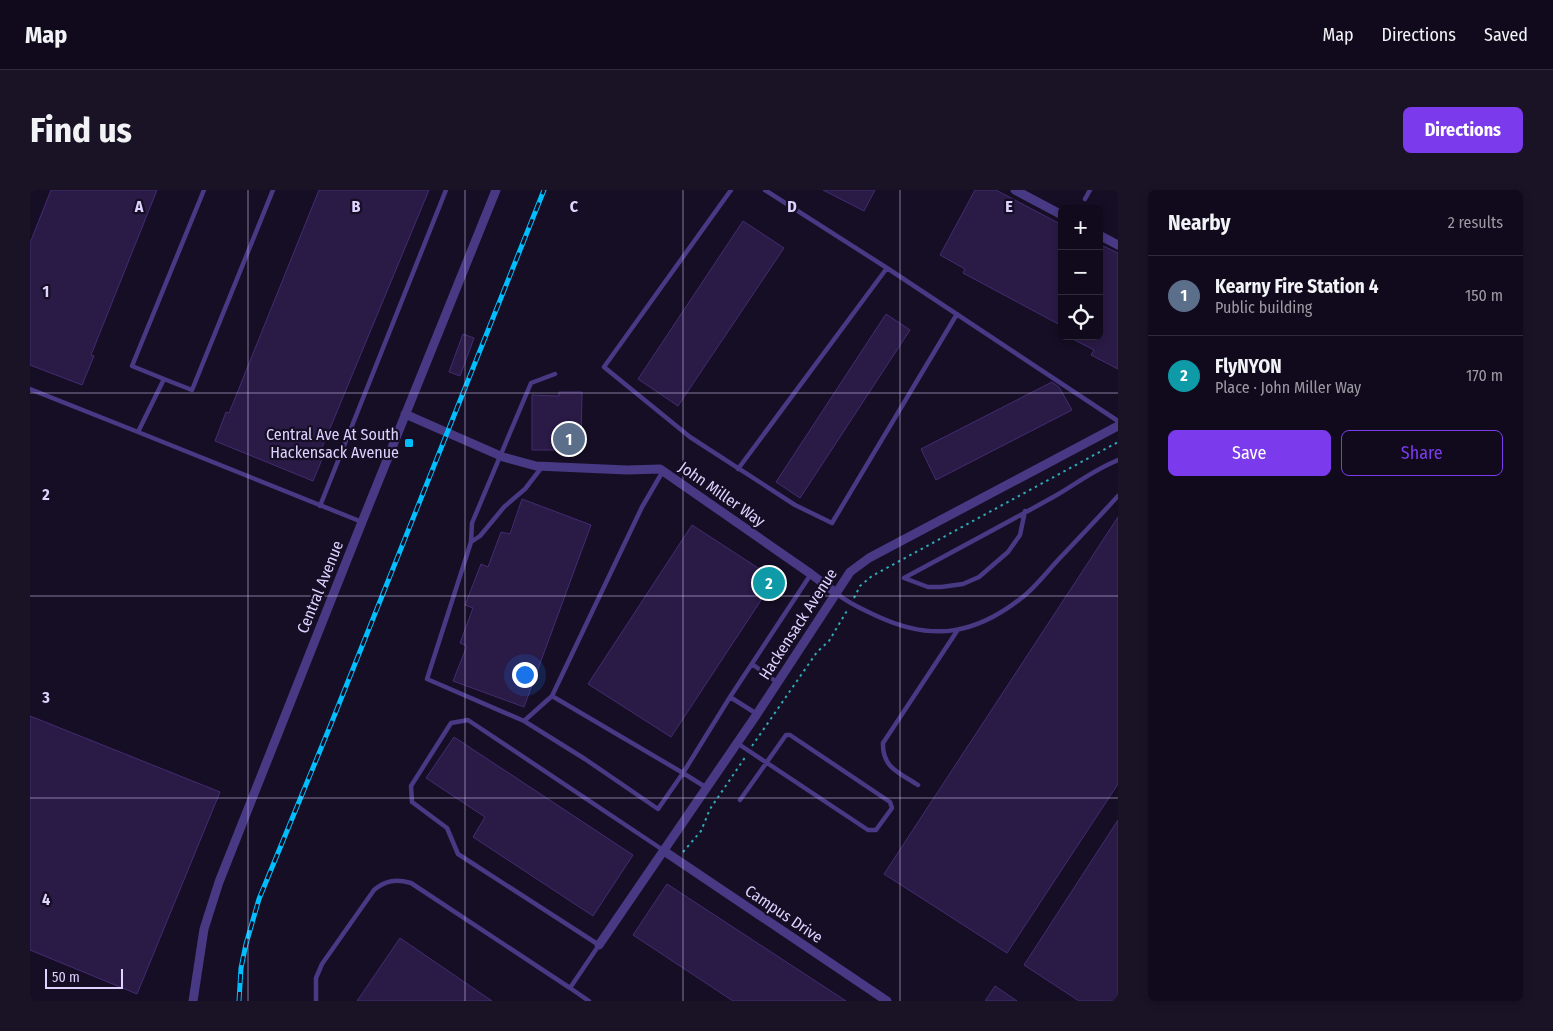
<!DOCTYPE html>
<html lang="en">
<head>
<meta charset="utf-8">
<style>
	body { margin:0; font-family:"Fira Sans Condensed",sans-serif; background:#191325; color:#f1f3f6 }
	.controls { position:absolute; right:15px; top:15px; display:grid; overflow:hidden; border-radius:8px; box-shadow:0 2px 8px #0003 }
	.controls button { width:45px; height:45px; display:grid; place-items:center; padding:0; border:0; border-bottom:1px solid #302b3b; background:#100a1c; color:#f1f3f6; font:25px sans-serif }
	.scale { position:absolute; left:15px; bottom:12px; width:78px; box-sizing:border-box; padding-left:5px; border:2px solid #ded2ff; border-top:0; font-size:14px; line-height:18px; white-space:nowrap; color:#ded2ff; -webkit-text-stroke:4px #150e25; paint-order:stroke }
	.you { position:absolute; left:494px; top:484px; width:18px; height:18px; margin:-12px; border:4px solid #fff; border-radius:50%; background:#1a73e8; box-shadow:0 0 0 8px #1a73e833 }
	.badge { display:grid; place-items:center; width:32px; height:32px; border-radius:50%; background:#7c3aed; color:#fff; font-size:16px; font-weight:700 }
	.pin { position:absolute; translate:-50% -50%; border:2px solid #fff; box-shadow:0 1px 5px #0006 }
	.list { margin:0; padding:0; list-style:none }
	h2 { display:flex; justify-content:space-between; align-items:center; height:65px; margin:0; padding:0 20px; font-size:21px }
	h2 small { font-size:16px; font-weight:400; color:#9c9aa3 }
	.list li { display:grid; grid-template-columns:32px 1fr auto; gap:15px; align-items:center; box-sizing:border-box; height:80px; padding:0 20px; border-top:1px solid #302b3b }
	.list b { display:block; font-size:19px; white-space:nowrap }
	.list p { margin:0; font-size:16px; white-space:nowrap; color:#9c9aa3 }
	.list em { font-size:16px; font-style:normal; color:#9c9aa3 }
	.actions { display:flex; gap:10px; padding:15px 20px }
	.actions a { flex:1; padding:11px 0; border:1px solid #7c3aed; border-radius:8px; text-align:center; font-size:18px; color:#7c3aed }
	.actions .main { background:#7c3aed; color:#fff }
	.icon { flex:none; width:28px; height:28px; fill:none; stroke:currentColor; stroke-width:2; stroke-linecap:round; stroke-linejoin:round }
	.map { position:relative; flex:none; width:1088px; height:811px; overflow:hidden; border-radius:8px }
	header { display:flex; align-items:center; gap:30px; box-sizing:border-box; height:70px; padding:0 25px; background:#100a1c; border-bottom:1px solid #302b3b }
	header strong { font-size:24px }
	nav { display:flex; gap:28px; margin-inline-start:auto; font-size:18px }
	.intro { display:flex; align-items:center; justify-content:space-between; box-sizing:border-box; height:120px; padding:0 30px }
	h1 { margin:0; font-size:35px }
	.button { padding:12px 22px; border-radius:8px; background:#7c3aed; color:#fff; font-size:18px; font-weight:700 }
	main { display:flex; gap:30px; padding:0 30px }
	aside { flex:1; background:#100a1c; border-radius:8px; box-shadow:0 2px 8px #0003 }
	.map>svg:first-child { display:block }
	.building { fill:#2a1a46; stroke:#442c72 }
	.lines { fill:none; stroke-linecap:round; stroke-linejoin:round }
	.path { stroke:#2eabb7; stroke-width:2; stroke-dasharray:2.5 4; stroke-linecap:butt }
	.service { stroke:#473984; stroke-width:4.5 }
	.minor { stroke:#473984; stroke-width:9 }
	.rail-casing { stroke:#00bdfd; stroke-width:5 }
	.rail { stroke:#150e25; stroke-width:3; stroke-dasharray:9; stroke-linecap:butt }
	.grid { fill:none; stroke:#ded2ff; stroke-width:1; stroke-opacity:0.55 }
	.poi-dot { fill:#00bdfd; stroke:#150e25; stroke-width:2 }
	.labels { text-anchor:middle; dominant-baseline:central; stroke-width:4.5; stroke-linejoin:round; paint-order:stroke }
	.poi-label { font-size:16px; fill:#ded2ff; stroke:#150e25; text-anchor:end }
	.street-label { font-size:16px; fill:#ded2ff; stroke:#150e25 }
	.grid-label { font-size:16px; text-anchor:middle; font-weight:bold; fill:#ded2ff; stroke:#150e25; stroke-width:4.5; stroke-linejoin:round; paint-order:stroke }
</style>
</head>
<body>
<header>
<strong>Map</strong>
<nav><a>Map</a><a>Directions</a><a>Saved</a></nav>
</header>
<div class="intro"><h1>Find us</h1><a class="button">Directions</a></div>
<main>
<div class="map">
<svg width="1088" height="811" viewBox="0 0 1088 811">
	<rect width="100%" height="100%" fill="#150e25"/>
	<path class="building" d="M21,0H127L61,165L64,166L52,195L0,175V53Z
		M289,0H399L291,260L295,262L283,291L185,251L196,222L199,223Z
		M793,0H845L834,21Z
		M945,0H966L1032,35V136L933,83L935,79L910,65Z
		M713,31L754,58L648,216L608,189Z
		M1069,54L1088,63V179L1061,165L1064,160L1037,146H1069Z
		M856,124L880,140L770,308L746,292Z
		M433,144L444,148L430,186L419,182Z
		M1022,192L1029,197L1042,220L906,290L891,259Z
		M529,202H552L551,255L529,254V260H502V205L529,206Z
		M492,309L561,335L494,517L423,491L437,456L430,453L443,418L435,415L451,374L458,377L471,342L480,344Z
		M1088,327V594L977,763L854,684Z
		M662,335L745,389L641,547L558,494Z
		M0,526L190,602L107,804L0,760Z
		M424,547L603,665L563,726L443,647L455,627L396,588Z
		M1088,630V811H1049L994,775Z
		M637,694L816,811H703L603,745Z
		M370,748L462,811H327Z
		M965,796L987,811H955Z"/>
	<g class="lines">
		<path class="path" d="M824,408L830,396L842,386L1088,252
			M722,556L787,462L799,451L818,419
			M653,662L671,641L680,619L716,566"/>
		<path class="service" d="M243,0L162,200L134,189L108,242L332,332
			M701,0L574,177L660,247L765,315L802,333L927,124
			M1055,9L1060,0
			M857,78L1088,231
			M134,189L102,176L174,0
			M0,199L108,242
			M512,277L495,299L474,317L450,346L441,352L397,489L494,531L522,506L612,317L633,281
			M708,279L857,78L735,0
			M290,316L416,0
			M995,321L990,345L978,362L949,387L933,394L911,397H898L874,388C924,361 975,334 1025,306C1046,294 1065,279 1088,270
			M441,352L442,333L501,193L525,184
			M806,403C819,414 834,420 849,427C904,452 947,444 994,406C1006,396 1017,382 1028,370C1048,349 1068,328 1088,306
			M722,474L748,493
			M700,507L727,524
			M494,531L555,569L628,619L653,583L522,506
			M707,553L838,640H846L862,618L860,612L760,545H756L710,610
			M888,595C870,583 852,578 853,553L927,441
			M677,598L653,583L700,507L781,384
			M286,811V788L292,774L344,700C356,690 366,689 381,693L540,798
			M559,811L540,798L569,755L428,664L417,638L382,612L381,596L421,533L438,530L633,660"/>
		<path class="minor" d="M985,0L1032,25
			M1069,45L1088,55
			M375,224L473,267L506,276L597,280L630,279L781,384L806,403
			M634,661L857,811
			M569,755L727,524L820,382L839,368L1088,236
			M163,811L174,739L189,692L332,332L466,0"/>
		<g class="rail-casing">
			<path id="rail" d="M209,811L211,778L216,754L229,709L301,534L514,0"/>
		</g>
		<use href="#rail" class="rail"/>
	</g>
	<path class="grid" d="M218,0V811M435,0V811M653,0V811M870,0V811M0,203H1088M0,406H1088M0,608H1088"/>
	<rect class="poi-dot" x="374" y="248" width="10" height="10" rx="2.5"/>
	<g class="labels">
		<g class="poi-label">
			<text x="369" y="244">Central Ave At South<tspan x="369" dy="18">Hackensack Avenue</tspan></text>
		</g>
		<g class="street-label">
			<text transform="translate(692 304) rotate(35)">John Miller Way</text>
			<text transform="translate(290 397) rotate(-68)">Central Avenue</text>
			<text transform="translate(768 434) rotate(-57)">Hackensack Avenue</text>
			<text transform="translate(754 724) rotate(34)">Campus Drive</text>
		</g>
	</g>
	<g class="grid-label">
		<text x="109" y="22">A</text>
		<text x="326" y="22">B</text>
		<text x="544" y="22">C</text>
		<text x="762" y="22">D</text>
		<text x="979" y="22">E</text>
		<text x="16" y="107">1</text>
		<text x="16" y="310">2</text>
		<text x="16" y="513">3</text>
		<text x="16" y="715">4</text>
	</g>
</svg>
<div class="controls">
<button>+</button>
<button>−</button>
<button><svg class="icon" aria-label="locate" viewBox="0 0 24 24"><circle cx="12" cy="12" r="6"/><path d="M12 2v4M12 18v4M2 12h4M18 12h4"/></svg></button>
</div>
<div class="scale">50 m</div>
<div class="you"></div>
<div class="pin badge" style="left:539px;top:249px;background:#5c6f8a">1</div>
<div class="pin badge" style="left:739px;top:393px;background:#0f9aa8">2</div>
</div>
<aside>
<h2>Nearby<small>2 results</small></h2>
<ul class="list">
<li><span class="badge" style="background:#5c6f8a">1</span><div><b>Kearny Fire Station 4</b><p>Public building</p></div><em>150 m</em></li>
<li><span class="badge" style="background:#0f9aa8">2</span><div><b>FlyNYON</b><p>Place · John Miller Way</p></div><em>170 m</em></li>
</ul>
<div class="actions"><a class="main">Save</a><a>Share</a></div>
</aside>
</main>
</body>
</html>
